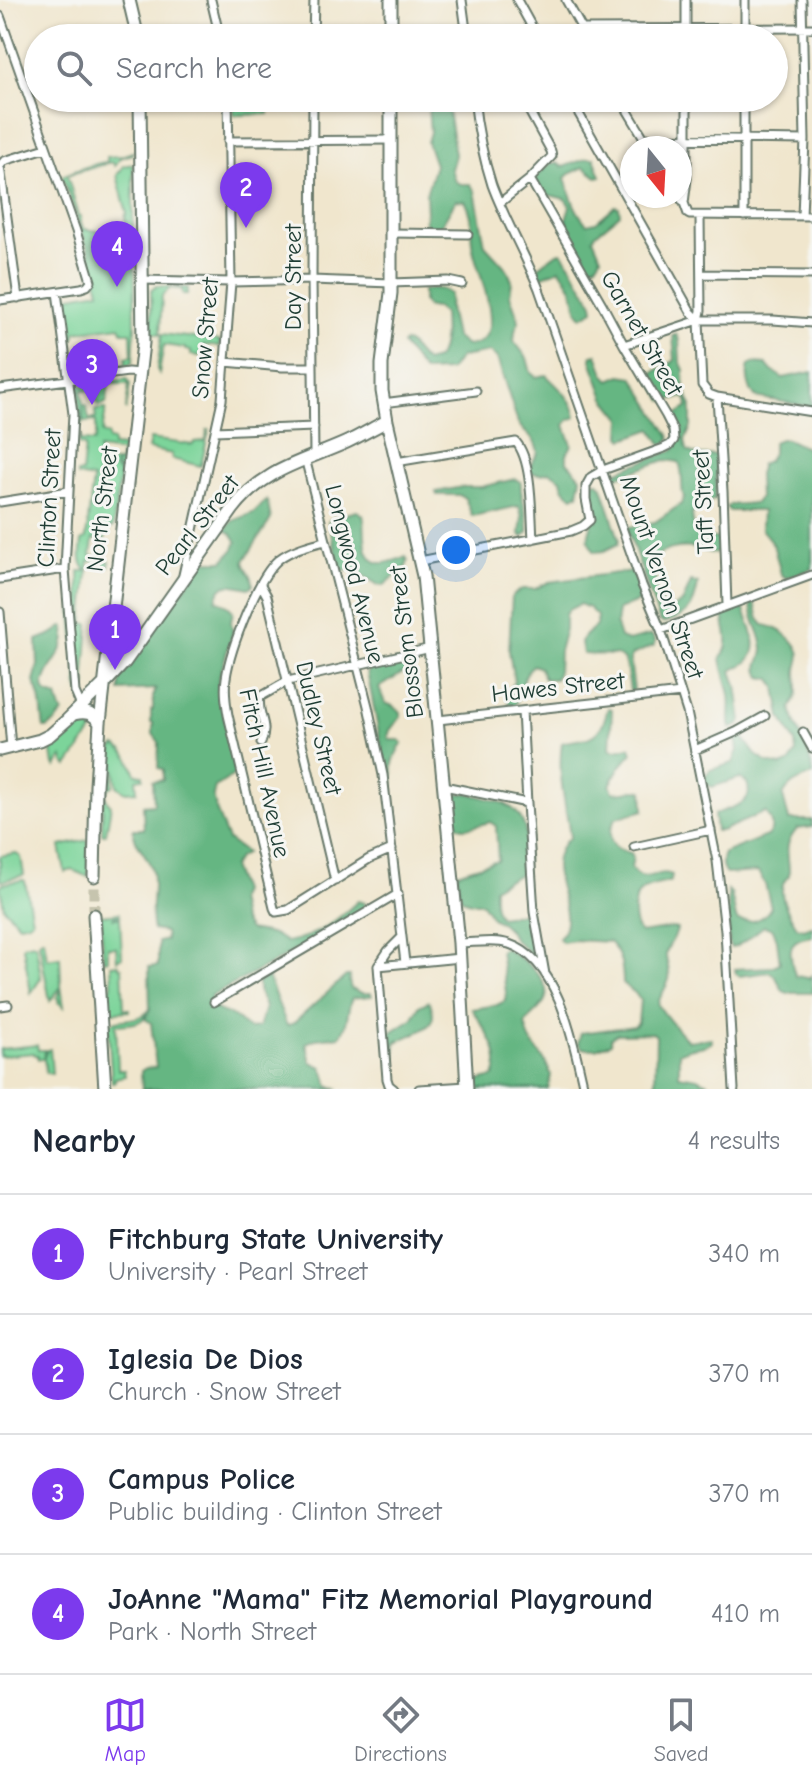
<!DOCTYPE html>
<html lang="en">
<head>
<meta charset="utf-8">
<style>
	body { margin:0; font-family:"Comic Neue",sans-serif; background:#f2f2f3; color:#1f2937 }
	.compass { position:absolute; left:620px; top:136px; width:72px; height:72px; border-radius:50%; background:#fff; box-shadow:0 2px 6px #0004; rotate:162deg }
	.you { position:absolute; left:456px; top:550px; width:28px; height:28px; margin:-20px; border:6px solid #fff; border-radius:50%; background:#1a73e8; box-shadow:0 0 0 12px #1a73e833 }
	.badge { display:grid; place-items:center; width:52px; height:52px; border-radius:50%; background:#7c3aed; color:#fff; font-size:26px; font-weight:700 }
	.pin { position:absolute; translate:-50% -66px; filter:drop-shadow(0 2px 4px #0008) }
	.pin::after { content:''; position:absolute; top:42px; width:28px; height:24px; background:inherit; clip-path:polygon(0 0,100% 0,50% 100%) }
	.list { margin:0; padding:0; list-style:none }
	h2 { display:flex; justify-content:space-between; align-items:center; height:104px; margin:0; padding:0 32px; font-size:34px }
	h2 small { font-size:26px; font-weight:400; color:#747a83 }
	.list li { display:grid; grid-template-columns:52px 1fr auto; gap:24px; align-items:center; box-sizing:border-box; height:120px; padding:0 32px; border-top:2px solid #e0e1e3 }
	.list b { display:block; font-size:30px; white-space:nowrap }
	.list p { margin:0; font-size:26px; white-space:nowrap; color:#747a83 }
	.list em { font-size:26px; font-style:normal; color:#747a83 }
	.icon { flex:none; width:44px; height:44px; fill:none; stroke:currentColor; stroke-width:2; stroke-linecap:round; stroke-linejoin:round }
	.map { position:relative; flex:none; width:812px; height:1089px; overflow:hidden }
	.search { position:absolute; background:#fff; box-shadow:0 2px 6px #0004; left:24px; right:24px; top:24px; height:88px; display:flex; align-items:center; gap:20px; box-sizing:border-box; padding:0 28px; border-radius:44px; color:#747a83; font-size:30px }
	.sheet { height:584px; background:#fff }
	nav { display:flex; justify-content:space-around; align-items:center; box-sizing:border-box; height:112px; border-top:2px solid #e0e1e3; background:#fff; font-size:22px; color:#747a83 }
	nav a { display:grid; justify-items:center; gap:4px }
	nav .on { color:#7c3aed }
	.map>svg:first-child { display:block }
	.green { fill:#7cd49a; stroke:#4e8867; stroke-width:2 }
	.forest { fill:#65b682; stroke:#427a5b; stroke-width:2 }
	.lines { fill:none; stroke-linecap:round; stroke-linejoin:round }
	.secondary-tunnel { stroke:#c6c4ae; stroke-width:11; stroke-dasharray:11 5.5; stroke-linecap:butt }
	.street-casing { stroke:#68786a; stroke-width:11 }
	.secondary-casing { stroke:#68786a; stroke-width:15 }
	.street { stroke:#fff; stroke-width:7 }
	.secondary { stroke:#fff; stroke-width:11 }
	.labels { text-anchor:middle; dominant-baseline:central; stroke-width:6; stroke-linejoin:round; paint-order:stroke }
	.street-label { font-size:24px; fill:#1f3d34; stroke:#f6f6f2 }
</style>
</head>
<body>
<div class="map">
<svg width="812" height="1089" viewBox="0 0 812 1089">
	<rect width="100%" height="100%" fill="#f6f6f2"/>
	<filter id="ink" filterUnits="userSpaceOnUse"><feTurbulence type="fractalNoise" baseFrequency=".0125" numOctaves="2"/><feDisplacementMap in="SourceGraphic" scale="16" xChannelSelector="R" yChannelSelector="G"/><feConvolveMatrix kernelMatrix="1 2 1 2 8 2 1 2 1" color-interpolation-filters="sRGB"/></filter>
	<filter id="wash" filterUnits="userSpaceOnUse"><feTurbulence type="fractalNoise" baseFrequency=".006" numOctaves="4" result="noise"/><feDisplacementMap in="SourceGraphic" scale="32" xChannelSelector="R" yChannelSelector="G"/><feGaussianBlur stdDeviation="1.8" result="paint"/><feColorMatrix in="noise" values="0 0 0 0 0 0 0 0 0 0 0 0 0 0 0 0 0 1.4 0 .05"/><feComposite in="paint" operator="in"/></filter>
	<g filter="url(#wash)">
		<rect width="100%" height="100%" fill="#f0e6cd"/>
		<path class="green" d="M233,98H269V114L234,115Z
			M133,152L132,154L120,158L115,166L112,162L67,175L79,216H81V223L84,229L104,232L119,238L133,237L134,239L135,326L133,361L129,365L111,367V360H112L113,366L126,364V357L132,356L131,332H123L120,326L75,332V337L72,339L76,364L78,365L79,370L100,367L101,362L103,369L74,373L67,327L69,326L65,297L100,291L90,254L62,176C79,170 89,164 107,162V157L121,156Z
			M133,164V228H126L125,216L127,214L117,175L124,166Z
			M156,286L188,288L187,294H183L182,289L170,288L162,296L160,334L152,333L151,291Z
			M162,334L220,341L219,347L203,345L201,356L191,355V351L185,350V348L164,345L159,373L157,369Z
			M127,379L130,384L126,410L129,384H109L106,403L98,406V401L94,402L92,390L81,391L83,404L82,425H80L78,386Z
			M83,405H86L89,420L96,418L95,410L106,409L102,433L108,435V440L113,441V446L123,447L120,472L116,467L117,462H120V452L99,449L98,476L106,477L107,463L115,462V470L120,473L113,527L106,530L105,540L93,539L91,556L98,557V560L110,561L109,566H103V561H89L83,623L89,624L85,673L87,687L81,696L78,686L72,610L80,609L79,571H87C78,562 81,553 82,541L86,538L93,479L77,476V473H82L85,446L79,445V435H81V441L94,442L96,436V421L84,422Z
			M207,430H209L201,466L172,459V454L148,449L150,439L193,445L194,442L206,441Z
			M81,719H83L94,729L68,766L64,763L63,757L61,758L56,767L54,765L51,745L64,736Z
			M116,746C128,752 131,763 136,774L143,775V778L136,779L137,791L126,792L117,786L112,749Z
			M105,748H107L112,766L113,786L108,788L105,795L108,802L111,805L106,834H102Z
			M88,840V877L73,870L65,872L60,846Z
			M15,853L21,857L24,875L2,881L0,879V856Z
			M23,880L25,881L32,920L30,922L19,924L4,908L0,886L2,884Z
			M119,913L120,916H114L113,918H120L122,957L117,960L116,947H108V960H103L101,915Z
			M41,939H44L47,959L60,957L61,986L64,1007L58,1002L59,1000L57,998L61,990L60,988L50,1001L39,942Z
			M34,943L36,945L41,978L31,993L23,947L24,945Z
			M119,964V967H122L124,1009H129V1011L115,1012L107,1010V1001L112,984L111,965Z
			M150,1009C142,1026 132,1023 116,1025L118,1070H124L125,1076L115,1078V1082L112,1083L108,1024C122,1017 139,1023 150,1009Z
			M37,1045L38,1050H45L44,1058L47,1050L50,1049L52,1074L46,1073L44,1059H38V1055H35L34,1053L0,1056V1049Z"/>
		<path class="forest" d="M436,98H450L447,103L455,155L451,169L455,181L460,184H470L475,191L485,245L507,269L512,281L510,295L519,321L515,331L514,341L527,358L531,373L536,377L546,375C558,387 574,400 576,417L569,420L565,425L572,445L567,454V462L581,477L578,494L572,496C565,490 562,488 561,479L550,472L541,474L532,473L529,468L538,453C534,434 527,438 518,423L497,358L490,352L461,357L449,371L424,372L402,345L404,342L408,343L425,362L437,359C445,347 444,328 443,314L436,308L427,307L423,302V290C432,288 443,287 450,294L449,308L455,337L466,346C470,345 474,345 478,343C507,327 474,267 472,243C470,228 474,215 465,201L456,200L440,227L428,226L425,222L427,212L426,194L435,165L427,142L430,132L428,107L436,100Z
			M588,158H594L601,176L597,177L584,167L569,174L565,178C571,195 574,211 587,224L596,222L615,206L619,207L620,214L596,234L593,238L601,257L596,265L586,267L575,251L566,219L570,206L565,199L541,193L535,178L550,163H557L563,167Z
			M561,252L565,256L593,303L594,310L582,317L578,312L572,288L560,269L541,277L537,268C546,263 552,254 561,252Z
			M676,334L679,340L680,361L684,370V389L691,404V427L685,440L687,450C696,456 705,456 715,455L717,457L715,499L698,507L692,514L694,531L702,538H718L721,545L717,553C709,554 706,551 698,549C684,546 670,548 658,555C655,573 652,590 663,606L673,608L683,601L691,582L698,584C694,610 687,617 662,623L659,620L628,531L629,527L655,522L681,504L684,498C680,486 684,474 679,462L665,460L610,479L608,477L610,474L674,450L681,435L673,417L688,407L687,400L684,397L663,401L650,376C655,368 668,367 675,360L673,335Z
			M597,354L604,374L610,380L621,375L633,377L669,435L670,440L662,445L652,429L624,439L621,436L622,419L605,398L591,360L592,355Z
			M753,363L766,364L772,371L783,378L812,372V407L755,397C748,387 746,376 749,365Z
			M780,439H787L812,451V569L786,578L781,574L773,544L761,529L762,511H729L727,507L729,505L755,503L759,498L758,474L761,464L768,461L773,451V442Z
			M515,479L521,482C519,499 530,515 528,532L522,537L520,534L522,517L519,506L472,516L465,498L459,495H437L436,492L462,487H481Z
			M593,482H598L602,487L619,539L618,544L604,551L595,552C581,535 594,530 593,514C592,502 586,493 593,482Z
			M267,500L271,519L244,561C245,570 254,575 253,585L249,588C232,585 222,578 216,600L226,604L233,611L231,622L233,632L218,681L234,770V775L215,787L213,796L217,812L228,840L246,853L238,858L232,867L241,891L238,899L242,920L249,930L275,935L286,942C318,936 334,923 358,901L365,903V910L284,957L211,996C210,1012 222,1010 233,1016C238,1020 244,1025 249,1029L259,1027L265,1007L258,990V981L268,977L287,1026L294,1023L346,976H350L349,981L351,989L362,993H371L372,996L352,998C346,1011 349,1025 340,1036L316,1039L306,1043L311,1062L322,1067L329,1086L339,1089H142L141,1071L146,1068L156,1067L151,1023L145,1019L150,1009L149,967L158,966V942L166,940L165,932L153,930C148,911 156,890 152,871C149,855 134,846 133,829H144L143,805L154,804L153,781L163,780V769L158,768L159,742L153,734V723H151V710H153V697L156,689L120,691V677L122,675L121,672L205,561H223L234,549L237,542L231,533L225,530L232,521L253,513Z
			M357,511L363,515C367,528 360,560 380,563C387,564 398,559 406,557L408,561L406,567L383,586L378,585L355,570L341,571L328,522L334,517Z
			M632,571L643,596L640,601L618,610L616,625L620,638L628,641L651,635L655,639V645L632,655L630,660L634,690L632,692L630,691C624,645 624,657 583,654L581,642L585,635L596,626L597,616L589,608L580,604L568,610L565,615V629L559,651L558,671L555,679H544L540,668L533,665C520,676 524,693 514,706L508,703L509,692L514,682L509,651L512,596L522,589H535L549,582Z
			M751,603H755L759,619L764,625C777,627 794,638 799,651C802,658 797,664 797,671C797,688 802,691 791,708C796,732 812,751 812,775C799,781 789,783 783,796L789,820H812V827L797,829C781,848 790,854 789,876C773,889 788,913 797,927L804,929L812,926V936C799,938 789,941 791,956C792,964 792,969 796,976L808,978L812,975V993H788L783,991L776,977L770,972L739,976L736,974L735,969L771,967L780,963L777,940L773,929L764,926C754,933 742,946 731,948L729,944L728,890L731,893L736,918L738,921C753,923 764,920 771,907L765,884L758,872L726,874C721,869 721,859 724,853L769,835C774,827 771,819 765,812L721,831H716L714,815C728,807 756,806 747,783L740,778L712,787L706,784L704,777L710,770L733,763L738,750L736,738L742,736L756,755L768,763L781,766L789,763L796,753L795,742L781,717L776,687L771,679L761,677C754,663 762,663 763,650C763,634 750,619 751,603Z
			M741,607L744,610C749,625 762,646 749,660C745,665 737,667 732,671L737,685L742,721L738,726L731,728C728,718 732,707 730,696C728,682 722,670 721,657C733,644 724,629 723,613Z
			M64,626L65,627C68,656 46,663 43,688L46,693L57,697L61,710L63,713L56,722L47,728H44C41,712 43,697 34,682L38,665L37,640L52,634Z
			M413,660L416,663L409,669L379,688L385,703L393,706L401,712V717L390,730L388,737L391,740H400L403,743C389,761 393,770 393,791H390L367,672L372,669Z
			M608,708L612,709L610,749L616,750L630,747L632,753L619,768L610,785L613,792C626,795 633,787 643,791L644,810L616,818C605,837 610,849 631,853L633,857L631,868C644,887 656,868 672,875L671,881C663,884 652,885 644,889C631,896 632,923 640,933L673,928L677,929C676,938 668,944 666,953C665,962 671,970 669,979C667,987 660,995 658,1004C665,1017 677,1029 688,1041L711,1038L712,1042C705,1049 689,1046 679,1053V1075L697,1078L708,1083L705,1089H655L656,1036L653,1033L617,1034L611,1038V1043L596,1049L582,1048L578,1043L581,1033L635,1026L638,1023L640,1000L635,993L623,984C623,968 621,953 609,942L575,940L562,942L559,938C584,909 533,869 570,837C566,805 557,775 562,743C570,740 575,741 583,739C600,736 604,723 608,708Z
			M468,793C480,797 494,799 505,804C532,817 527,847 524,872C514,879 502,880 494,888C494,899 493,909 500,917L524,913L536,952L532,955L513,938L509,930L502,923L493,919L482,903L471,902L462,899L459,891L457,873L498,860L496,826L490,822C459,830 453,836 452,798L457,794Z
			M504,948C519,956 554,980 545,1000C540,1011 530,1014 525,1025L530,1040L545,1061L551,1075L548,1089H474V1082L494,1077C505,1052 484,1030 472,1009L497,1005L505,1001L506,992L500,950Z
			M429,1001C444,1030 413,1032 395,1043L396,1061L393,1060L388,1040L390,1033L413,1018L419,1006Z"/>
	</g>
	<g filter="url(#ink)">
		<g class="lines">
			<path class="secondary-tunnel" d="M94,915V876"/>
			<g class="street-casing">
				<path id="street" d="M211,0L220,38
					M462,0L467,38
					M517,0L538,38
					M566,0L587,38
					M802,0L805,140L802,216
					M0,16L76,231L91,281L87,286L81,288L0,300
					M582,29L812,28
					M313,38L314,0
					M519,38L533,30
					M686,38V0
					M745,38V0
					M313,98L312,280L314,455
					M474,98C477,127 483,157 492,185C505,220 525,254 539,289L642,585L661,630L687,712L717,861L725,931L734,1089
					M570,98L691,312L699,320
					M620,98L650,148
					M744,98V216
					M645,138L805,140
					M228,141L391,140
					M679,196L684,203L688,214L690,215L812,216
					M501,202L530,179L552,156L551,151L522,98
					M684,203L687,179V98
					M700,216L701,311L699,320L702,385L709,394L717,397L812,412
					M392,233L468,234
					M701,274L812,275
					M143,280L231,282L312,280L391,283L448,281L462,284
					M57,292L73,414L65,569L75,692L81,706
					M18,298L0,166L4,161L46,148
					M624,345L699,320H773L812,323
					M225,362L282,367H313
					M0,389L128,372L140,373
					M717,397L723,491L727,605
					M383,403L476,391
					M215,431L314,427
					M305,458L368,706L383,775L402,937L388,951L378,966
					M396,462L516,442C533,462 531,513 533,539
					M0,502L69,491
					M325,541C310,545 292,549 279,559C257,577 230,650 226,678C224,691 226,703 228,715L274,908L276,912L288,910L369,859L392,849
					M420,561L571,531L583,526L590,520L586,499V486L591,477L603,470L664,448L670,445L674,440L673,430L666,416L624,345L602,304L530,179
					M183,575L222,400L231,282L228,98
					M0,579L65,569
					M261,585L267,596L335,881
					M0,612L11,748
					M661,630L812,575
					M522,711L527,803
					M438,720L681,693
					M803,732L812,748
					M261,743C270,723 256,715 260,697L288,681L431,648
					M695,750L736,732L765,716
					M444,786L527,803L534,912L545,974
					M634,847L711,830
					M402,937L405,963
					M459,943C474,943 495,939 509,944C559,960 574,1045 584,1089
					M214,1002L398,894
					M0,1006L8,1005
					M394,1089L389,1085L387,1079L378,966L460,958
					M419,1089L467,1086"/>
			</g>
			<g class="secondary-casing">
				<path id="secondary" d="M129,0L138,38
					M391,0V38
					M391,98V293L382,364V391L387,421L423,576L459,943L467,1089
					M74,714C86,711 93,713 100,723
					M0,750L40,740L50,735L67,720L105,683L125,662L233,509C265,468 303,462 347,442C360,436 373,428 387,421
					M94,876L96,786L100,723L143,343L140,98
					M94,915L105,1089"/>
			</g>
			<use href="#street" class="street"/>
			<use href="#secondary" class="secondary"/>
		</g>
	</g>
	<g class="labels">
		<g class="street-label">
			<text transform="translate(293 277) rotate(-90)">Day Street</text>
			<text transform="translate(642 333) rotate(60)">Garnet Street</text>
			<text transform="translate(205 338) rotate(-85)">Snow Street</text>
			<text transform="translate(49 498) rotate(-87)">Clinton Street</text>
			<text transform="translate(703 502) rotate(-93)">Taft Street</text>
			<text transform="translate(102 509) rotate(-83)">North Street</text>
			<text transform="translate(197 525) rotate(-52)">Pearl Street</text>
			<text transform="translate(355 574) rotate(76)">Longwood Avenue</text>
			<text transform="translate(662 577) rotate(71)">Mount Vernon Street</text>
			<text transform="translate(406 642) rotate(-97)">Blossom Street</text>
			<text transform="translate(558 687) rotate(-6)">Hawes Street</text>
			<text transform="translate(319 728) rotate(77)">Dudley Street</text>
			<text transform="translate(265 773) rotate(78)">Fitch Hill Avenue</text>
		</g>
	</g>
</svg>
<svg class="compass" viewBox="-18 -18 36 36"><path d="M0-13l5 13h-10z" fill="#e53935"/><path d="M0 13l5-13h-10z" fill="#747a83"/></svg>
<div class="you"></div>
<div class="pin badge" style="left:115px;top:670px">1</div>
<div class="pin badge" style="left:246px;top:228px">2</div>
<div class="pin badge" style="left:92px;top:405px">3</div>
<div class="pin badge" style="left:117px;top:287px">4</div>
<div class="search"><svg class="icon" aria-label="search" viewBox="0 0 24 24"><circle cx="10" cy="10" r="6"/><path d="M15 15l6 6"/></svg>Search here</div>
</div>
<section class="sheet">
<h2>Nearby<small>4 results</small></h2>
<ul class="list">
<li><span class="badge">1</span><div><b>Fitchburg State University</b><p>University · Pearl Street</p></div><em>340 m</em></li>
<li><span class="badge">2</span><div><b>Iglesia De Dios</b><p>Church · Snow Street</p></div><em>370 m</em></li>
<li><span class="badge">3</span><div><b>Campus Police</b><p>Public building · Clinton Street</p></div><em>370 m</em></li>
<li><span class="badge">4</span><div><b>JoAnne &quot;Mama&quot; Fitz Memorial Playground</b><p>Park · North Street</p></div><em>410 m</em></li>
</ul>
</section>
<nav>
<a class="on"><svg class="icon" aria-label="map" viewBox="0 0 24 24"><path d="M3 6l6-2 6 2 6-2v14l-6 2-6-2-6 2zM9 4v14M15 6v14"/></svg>Map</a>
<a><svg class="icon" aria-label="directions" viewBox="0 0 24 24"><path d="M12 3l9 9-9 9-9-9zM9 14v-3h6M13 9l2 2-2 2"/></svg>Directions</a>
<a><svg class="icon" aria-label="saved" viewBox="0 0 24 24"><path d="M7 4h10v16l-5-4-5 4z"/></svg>Saved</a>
</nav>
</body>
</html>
